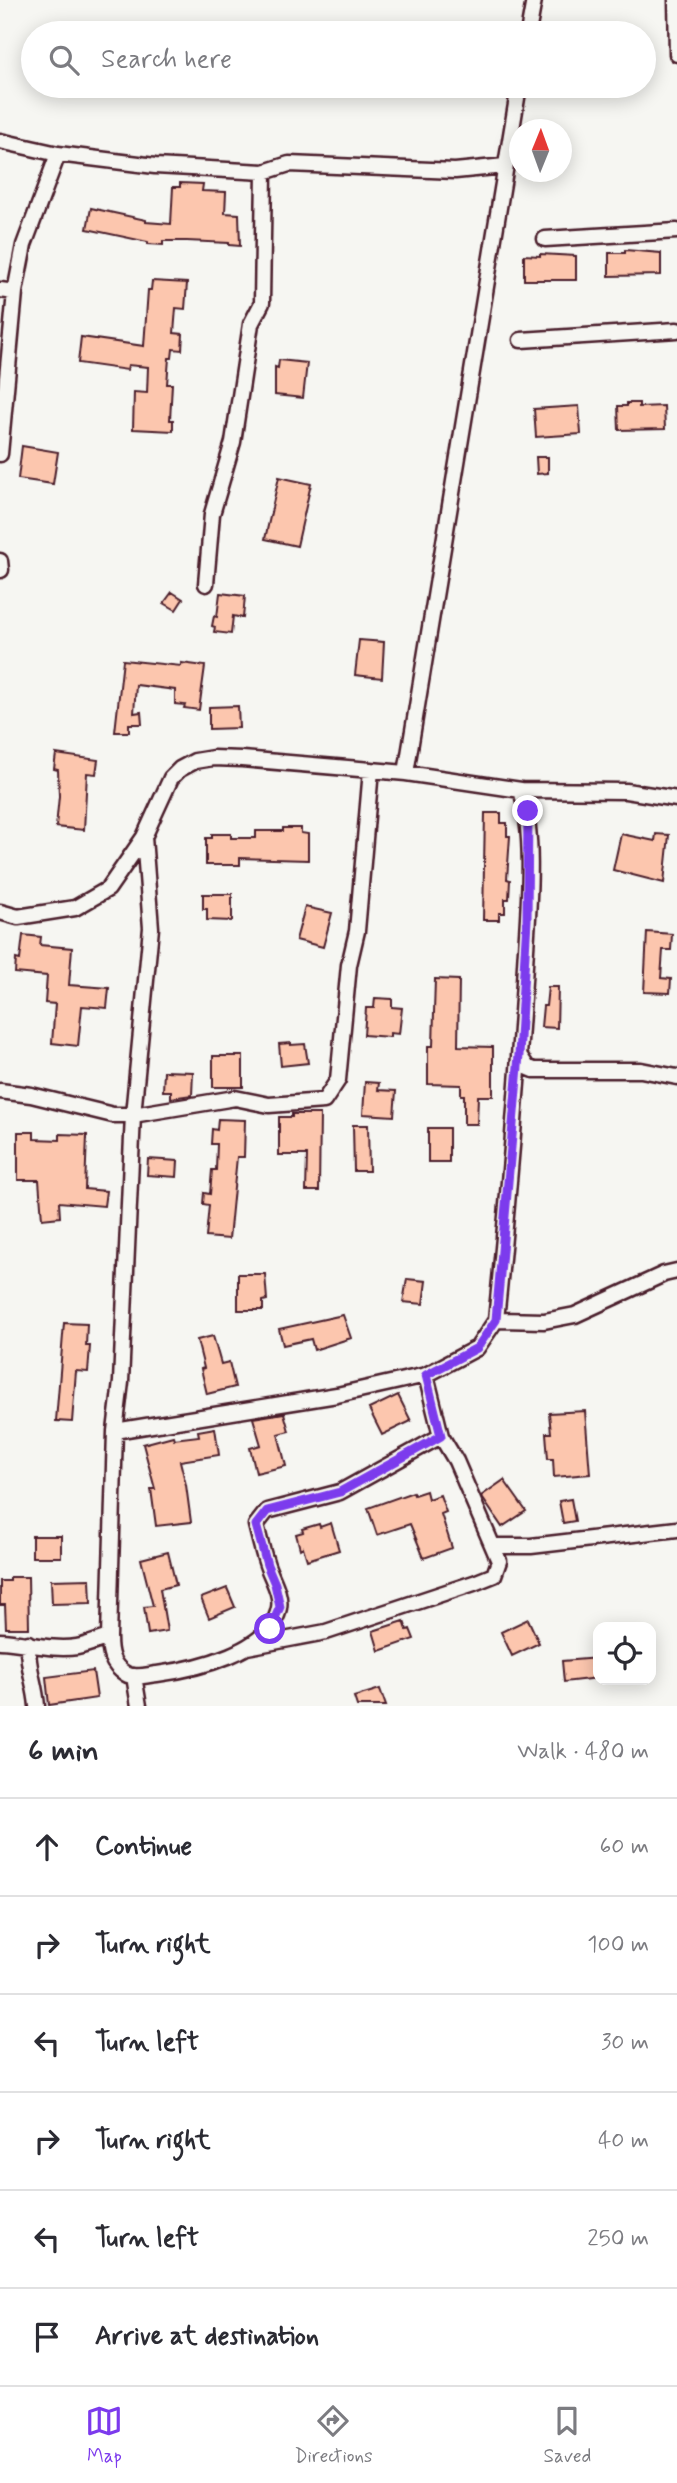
<!DOCTYPE html>
<html lang="en">
<head>
<meta charset="utf-8">
<style>
	body { margin:0; font-family:Mynerve,sans-serif; background:#f2f2f3; color:#2b2b33 }
	.controls { position:absolute; right:21px; bottom:21px; display:grid; overflow:hidden; border-radius:14px; box-shadow:0 4px 18px #0003 }
	.controls button { width:63px; height:63px; display:grid; place-items:center; padding:0; border:0; border-bottom:2px solid #e1e1e2; background:#fff; color:#2b2b33; font:35px sans-serif }
	.compass { position:absolute; left:509px; top:119px; width:63px; height:63px; border-radius:50%; background:#fff; box-shadow:0 4px 18px #0003; rotate:1deg }
	.stop { position:absolute; width:21px; height:21px; margin:-16px; border:5px solid #7c3aed; border-radius:50%; background:#fff }
	.stop.end { background:#7c3aed; border-color:#fff; box-shadow:0 2px 7px #0008 }
	.list { margin:0; padding:0; list-style:none }
	h2 { display:flex; justify-content:space-between; align-items:center; height:91px; margin:0; padding:0 28px; font-size:30px }
	h2 small { font-size:23px; font-weight:400; color:#7c7c81 }
	.list li { display:grid; grid-template-columns:46px 1fr auto; gap:21px; align-items:center; box-sizing:border-box; height:98px; padding:0 28px; border-top:2px solid #e1e1e2 }
	.list b { display:block; font-size:26px; white-space:nowrap }
	.list em { font-size:23px; font-style:normal; color:#7c7c81 }
	.icon { flex:none; width:38px; height:38px; fill:none; stroke:currentColor; stroke-width:2; stroke-linecap:round; stroke-linejoin:round }
	.map { position:relative; flex:none; width:677px; height:1706px; overflow:hidden }
	.search { position:absolute; background:#fff; box-shadow:0 4px 18px #0003; left:21px; right:21px; top:21px; height:77px; display:flex; align-items:center; gap:18px; box-sizing:border-box; padding:0 24px; border-radius:38px; color:#7c7c81; font-size:26px }
	.sheet { height:679px; background:#fff }
	nav { display:flex; justify-content:space-around; align-items:center; box-sizing:border-box; height:98px; border-top:2px solid #e1e1e2; background:#fff; font-size:19px; color:#7c7c81 }
	nav a { display:grid; justify-items:center; gap:4px }
	nav .on { color:#7c3aed }
	.map>svg:first-child { display:block }
	.building { fill:#fcc6ae; stroke:#4a1f2b; stroke-width:2 }
	.lines { fill:none; stroke-linecap:round; stroke-linejoin:round }
	.street-casing { stroke:#4a1f2b; stroke-width:19 }
	.street { stroke:#f6f6f2; stroke-width:14 }
	.route { stroke:#7c3aed; stroke-width:9 }
</style>
</head>
<body>
<div class="map">
<svg width="677" height="1706" viewBox="0 0 677 1706">
	<rect width="100%" height="100%" fill="#f6f6f2"/>
	<filter id="ink" filterUnits="userSpaceOnUse"><feTurbulence type="fractalNoise" baseFrequency=".0143" numOctaves="2"/><feDisplacementMap in="SourceGraphic" scale="14" xChannelSelector="R" yChannelSelector="G"/><feConvolveMatrix kernelMatrix="1 2 1 2 8 2 1 2 1" color-interpolation-filters="sRGB"/></filter>
	<g filter="url(#ink)">
		<path class="building" d="M180,183L203,184L202,191L226,192L225,213L239,214L240,246L229,245V243L187,241H163V245L148,244V242L87,229L91,208L146,220V222L171,224L173,187H180Z
			M625,250L661,253V275L609,276V253H625Z
			M540,254L576,256V280H524V255L540,256Z
			M152,281L187,283L185,309L176,308L174,333L183,334L182,350L173,349L172,358H169L167,384H172L170,420H173V431L133,429L134,392L147,393L148,367L128,365L127,370L78,363L81,337L144,346L148,290H151Z
			M279,360L307,363L303,398L275,395V367L278,368Z
			M627,403H639V407L664,406L665,429L619,430L618,406H627Z
			M579,406L581,434L536,437L534,409Z
			M22,446L58,452L53,484L18,479Z
			M536,457H548V473L537,474Z
			M279,477L311,484L297,546L265,539Z
			M172,592L183,599L176,610L164,603Z
			M220,593L245,596L243,618L233,616L231,634L214,632L215,627L212,626L214,616L217,617Z
			M359,640L384,642L382,678L355,675Z
			M123,660L181,666V663L205,666L199,710L184,708L185,705L175,704V690L136,685L134,713L141,712L142,724H129V732H115Z
			M238,706L239,728L209,729V707Z
			M56,754L98,760L96,774L87,773L84,830L56,827L59,796L58,770L54,769Z
			M485,813H501V823H507V836H510L507,879L510,880L509,899H505V913H499V920H483Z
			M283,828H301V833L308,834V860L240,858V865H206V838H212V834H231V838H256V831H283Z
			M621,834L655,841L656,834L669,835L664,883L613,870Z
			M203,894H232V921L207,920V909H203Z
			M305,907L332,913L323,947L296,940Z
			M647,932L672,934L671,950H663L661,978L671,979L670,993L644,992Z
			M23,935L41,937L40,945L72,948L69,985L109,988L107,1008L82,1006L78,1046L52,1043L55,1004L45,1003L47,976L15,973L16,959L20,960Z
			M435,979L459,980L458,1046L493,1047V1096H478L477,1124H464V1095H461V1085L428,1084V1046H433Z
			M548,987H558L557,1028L541,1027L543,1006H546Z
			M375,998L392,999V1007L402,1008L399,1034L390,1033V1037L364,1035L366,1008H374Z
			M291,1043V1045L305,1044L308,1063L281,1066L279,1044Z
			M213,1056H243V1087H213Z
			M164,1071L193,1072L192,1095L171,1098V1091H163Z
			M365,1082L379,1083L378,1090L396,1091L394,1116L363,1114Z
			M292,1114H320L319,1191H306L307,1155H279V1117H292Z
			M218,1119L245,1120L244,1157H237L229,1239L206,1237L209,1205L203,1204L204,1193L210,1194L212,1170H216L217,1144H211L212,1129L217,1130Z
			M353,1125H368L369,1171H354Z
			M428,1128H449V1162H428Z
			M18,1132H34V1139L60,1140V1134L87,1135L85,1189L106,1191L104,1206L59,1202L60,1217L42,1219L39,1180H18Z
			M148,1159L178,1161L177,1177L147,1175Z
			M238,1274H265L267,1300L263,1301V1310H238Z
			M407,1279L426,1281L423,1304L403,1302Z
			M343,1315L351,1338L314,1350L311,1339L283,1345L279,1329Z
			M64,1323L87,1324L86,1346H90L88,1372L76,1371L72,1422L56,1421Z
			M213,1336L221,1364L229,1362L235,1387L207,1394L201,1369L204,1368L197,1340Z
			M398,1395L411,1421L382,1435L369,1409Z
			M585,1411L590,1474L554,1477L553,1459H548L546,1433H551L549,1413Z
			M284,1413L289,1431L278,1434L286,1466L256,1473L250,1448L261,1445L253,1418Z
			M215,1428L219,1455L180,1461L186,1485L191,1522L156,1526L151,1489H155L143,1444L173,1436L174,1439L199,1436L198,1431Z
			M504,1480L526,1511L502,1527L481,1496Z
			M426,1491L428,1499L440,1495L446,1512L441,1514L452,1548L424,1558L410,1524L377,1535L368,1508L413,1492L414,1495Z
			M571,1499L575,1521L563,1523L559,1501Z
			M331,1523L339,1550L307,1560L303,1547L300,1549L296,1534L303,1532L302,1529L319,1524L320,1527Z
			M32,1536H61V1557H32Z
			M168,1552L176,1585L160,1589L167,1631L148,1634L144,1607L153,1606L141,1559Z
			M10,1577H28L29,1628H6L5,1605H0V1581H10Z
			M90,1579L91,1603L52,1604L51,1580Z
			M227,1588L235,1607L209,1618L201,1598Z
			M528,1619L539,1643L512,1656L501,1632Z
			M404,1621L407,1630L410,1629L414,1639L379,1651L373,1631Z
			M598,1658V1678L564,1682L562,1661Z
			M93,1671L97,1698L49,1705L46,1677Z
			M380,1689L386,1706H357L354,1697Z"/>
		<g class="lines">
			<g class="street-casing">
				<path id="street" d="M676,0L677,54
					M528,33L534,0
					M0,141L58,154L155,166L264,172L289,164L455,171L505,166
					M545,239L677,231
					M0,290L15,292
					M521,340L677,330
					M0,454L15,292L24,245L58,154
					M0,561L1,570
					M206,584L212,514L233,442L251,324L262,303L264,172
					M406,773L519,86
					M521,790L626,791L677,799
					M0,912L18,917L75,908L108,889L144,837L171,778L180,769L195,761L213,758L242,759L406,773L521,790C536,840 528,912 525,965C518,1083 508,1202 496,1320L477,1348L426,1375L441,1436L456,1461L499,1561L494,1575L474,1583L326,1632L247,1647
					M519,1055L527,1067L534,1070H641L677,1077
					M0,1091L31,1095L113,1115H133L235,1098L269,1105L324,1101L338,1080L349,965L357,931L371,770
					M496,1320L544,1321L575,1315L664,1274L677,1271
					M115,1431L337,1395L426,1375
					M493,1546H531L677,1529
					M109,1637L115,1431L121,1382L133,1115L151,928L144,837
					M0,1641C25,1642 52,1651 77,1647C88,1645 99,1640 109,1637C109,1652 111,1665 126,1674C134,1679 148,1675 157,1674C195,1669 271,1652 279,1608C282,1593 270,1576 266,1562C262,1550 259,1537 256,1525L267,1511L340,1492L441,1436
					M28,1643C27,1668 35,1682 37,1706
					M134,1676L139,1706"/>
			</g>
			<use href="#street" class="street"/>
		</g>
	</g>
	<g class="lines" filter="url(#ink)">
		<path class="route" d="M270,1629L280,1607L275,1584L267,1565L256,1525L267,1511L340,1492L441,1436L426,1375L477,1348L496,1320L519,1055L527,920L528,811"/>
	</g>
</svg>
<div class="controls">
<button><svg class="icon" aria-label="locate" viewBox="0 0 24 24"><circle cx="12" cy="12" r="6"/><path d="M12 2v4M12 18v4M2 12h4M18 12h4"/></svg></button>
</div>
<svg class="compass" viewBox="-18 -18 36 36"><path d="M0-13l5 13h-10z" fill="#e53935"/><path d="M0 13l5-13h-10z" fill="#7c7c81"/></svg>
<div class="stop" style="left:270px;top:1629px"></div>
<div class="stop end" style="left:528px;top:811px"></div>
<div class="search"><svg class="icon" aria-label="search" viewBox="0 0 24 24"><circle cx="10" cy="10" r="6"/><path d="M15 15l6 6"/></svg>Search here</div>
</div>
<section class="sheet">
<h2>6 min<small>Walk · 480 m</small></h2>
<ul class="list">
<li><svg class="icon" aria-label="ahead" viewBox="0 0 24 24"><path d="M12 20V5M6 11l6-6 6 6"/></svg><div><b>Continue</b></div><em>60 m</em></li>
<li><svg class="icon" aria-label="right" viewBox="0 0 24 24"><path d="M7 20v-9h11M14 6l5 5-5 5"/></svg><div><b>Turn right</b></div><em>100 m</em></li>
<li><svg class="icon" aria-label="left" viewBox="0 0 24 24"><path d="M17 20v-9H6M10 6l-5 5 5 5"/></svg><div><b>Turn left</b></div><em>30 m</em></li>
<li><svg class="icon" aria-label="right" viewBox="0 0 24 24"><path d="M7 20v-9h11M14 6l5 5-5 5"/></svg><div><b>Turn right</b></div><em>40 m</em></li>
<li><svg class="icon" aria-label="left" viewBox="0 0 24 24"><path d="M17 20v-9H6M10 6l-5 5 5 5"/></svg><div><b>Turn left</b></div><em>250 m</em></li>
<li><svg class="icon" aria-label="arrive" viewBox="0 0 24 24"><path d="M6 21V4h12l-3 4 3 4H6"/></svg><div><b>Arrive at destination</b></div></li>
</ul>
</section>
<nav>
<a class="on"><svg class="icon" aria-label="map" viewBox="0 0 24 24"><path d="M3 6l6-2 6 2 6-2v14l-6 2-6-2-6 2zM9 4v14M15 6v14"/></svg>Map</a>
<a><svg class="icon" aria-label="directions" viewBox="0 0 24 24"><path d="M12 3l9 9-9 9-9-9zM9 14v-3h6M13 9l2 2-2 2"/></svg>Directions</a>
<a><svg class="icon" aria-label="saved" viewBox="0 0 24 24"><path d="M7 4h10v16l-5-4-5 4z"/></svg>Saved</a>
</nav>
</body>
</html>
